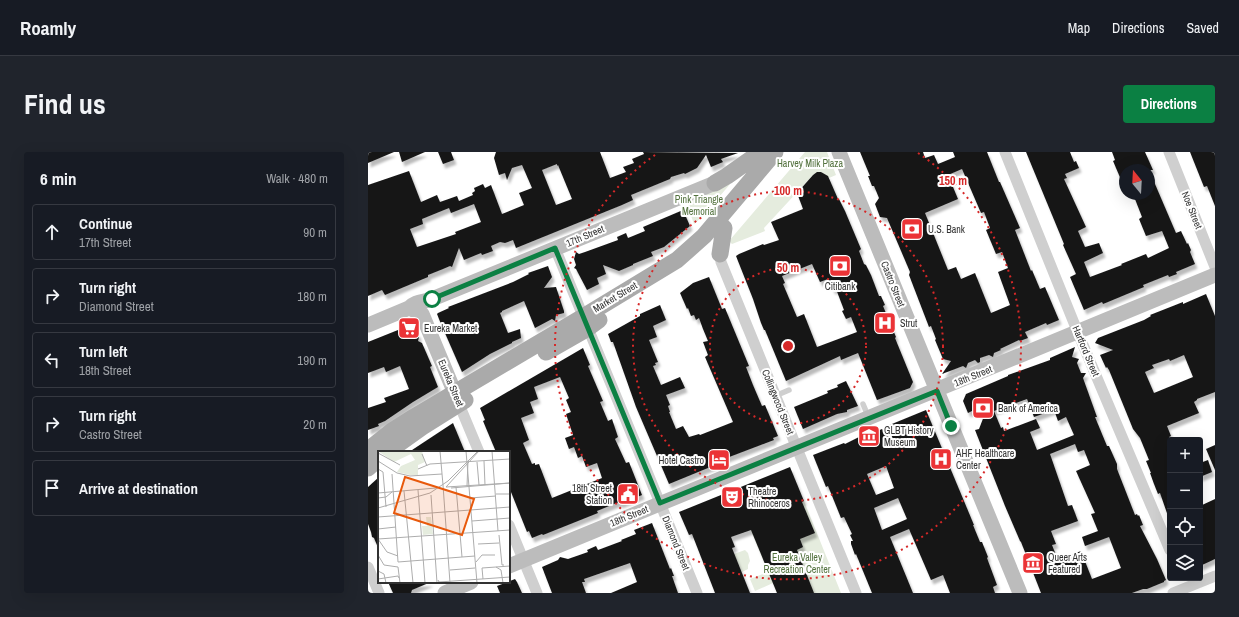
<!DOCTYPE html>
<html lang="en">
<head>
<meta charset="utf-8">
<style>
	body { margin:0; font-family:"Archivo Narrow",sans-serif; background:#20242c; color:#f1f3f6 }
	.controls { position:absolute; right:12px; bottom:12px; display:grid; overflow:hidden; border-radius:4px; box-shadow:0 4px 16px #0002 }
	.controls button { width:36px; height:36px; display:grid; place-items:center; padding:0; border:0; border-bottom:1px solid #363941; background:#171b24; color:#f1f3f6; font:20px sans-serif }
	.compass { position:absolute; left:751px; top:12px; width:36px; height:36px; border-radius:50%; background:#171b24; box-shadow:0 4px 16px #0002; rotate:342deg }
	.stop { position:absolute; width:12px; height:12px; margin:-9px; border:3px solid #0b8043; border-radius:50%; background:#fff }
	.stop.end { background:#0b8043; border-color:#fff; box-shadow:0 1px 4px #0008 }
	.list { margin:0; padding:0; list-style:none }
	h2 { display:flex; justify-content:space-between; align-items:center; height:52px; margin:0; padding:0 16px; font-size:17px }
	h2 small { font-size:13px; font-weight:400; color:#9ea1a6 }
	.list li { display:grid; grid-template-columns:26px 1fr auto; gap:12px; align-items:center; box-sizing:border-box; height:56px; margin:0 8px 8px; padding:0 8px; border:1px solid #363941; border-radius:4px }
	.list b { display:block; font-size:15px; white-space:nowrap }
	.list p { margin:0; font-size:13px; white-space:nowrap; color:#9ea1a6 }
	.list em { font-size:13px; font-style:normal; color:#9ea1a6 }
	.icon { flex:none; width:22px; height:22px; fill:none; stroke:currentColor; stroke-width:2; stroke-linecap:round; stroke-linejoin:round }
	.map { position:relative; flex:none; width:847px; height:441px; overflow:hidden; border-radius:4px }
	header { display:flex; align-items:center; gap:24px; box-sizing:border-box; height:56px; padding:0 20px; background:#171b24; border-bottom:1px solid #363941 }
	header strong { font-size:19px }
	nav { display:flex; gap:22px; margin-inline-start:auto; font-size:14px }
	.intro { display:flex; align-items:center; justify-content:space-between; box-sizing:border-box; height:96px; padding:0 24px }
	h1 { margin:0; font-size:28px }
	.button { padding:10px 18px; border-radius:4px; background:#0b8043; color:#fff; font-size:14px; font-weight:700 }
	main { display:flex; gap:24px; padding:0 24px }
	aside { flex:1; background:#171b24; border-radius:4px; box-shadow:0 4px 16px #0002 }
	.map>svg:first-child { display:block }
	.green { fill:#e5ecde }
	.building { fill:#191919; fill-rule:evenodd; filter:url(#shadow) }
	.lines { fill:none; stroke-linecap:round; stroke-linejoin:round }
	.lane { stroke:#cfcfcf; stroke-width:5.5 }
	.street { stroke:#cfcfcf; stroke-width:11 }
	.secondary { stroke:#bcbcbc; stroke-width:15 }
	.primary { stroke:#aaa; stroke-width:17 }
	.route { stroke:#0b8043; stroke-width:5 }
	.ring { fill:none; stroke:#d62828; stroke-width:2; stroke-dasharray:2 4 }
	.labels { text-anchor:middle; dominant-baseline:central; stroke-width:4; stroke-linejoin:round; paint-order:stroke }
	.park-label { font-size:10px; fill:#52713d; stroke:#fff }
	.street-label { font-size:10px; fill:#323232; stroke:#fff }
	.poi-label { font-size:10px; fill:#323232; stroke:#fff; text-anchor:start }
	.inset-road { fill:none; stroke:#adadad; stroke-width:1 }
	.view { fill:#e8590c; fill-opacity:0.15; stroke:#e8590c; stroke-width:2 }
	.inset-edge { fill:none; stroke:#323232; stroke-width:2 }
	.centre { fill:#d62828; stroke:#fff; stroke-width:2 }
	.ring-label { font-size:12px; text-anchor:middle; font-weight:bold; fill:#d62828; stroke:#fff; stroke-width:4; stroke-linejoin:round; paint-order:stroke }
</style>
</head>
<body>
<header>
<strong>Roamly</strong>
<nav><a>Map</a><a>Directions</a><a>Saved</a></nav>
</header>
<div class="intro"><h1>Find us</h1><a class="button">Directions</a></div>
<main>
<aside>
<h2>6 min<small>Walk · 480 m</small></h2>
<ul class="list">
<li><svg class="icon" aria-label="ahead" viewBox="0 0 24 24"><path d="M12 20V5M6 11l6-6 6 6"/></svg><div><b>Continue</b><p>17th Street</p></div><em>90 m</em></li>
<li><svg class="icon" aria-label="right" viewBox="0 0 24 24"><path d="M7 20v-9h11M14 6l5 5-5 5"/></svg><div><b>Turn right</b><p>Diamond Street</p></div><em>180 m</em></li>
<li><svg class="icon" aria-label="left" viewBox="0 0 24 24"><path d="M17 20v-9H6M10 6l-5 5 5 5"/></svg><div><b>Turn left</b><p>18th Street</p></div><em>190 m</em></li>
<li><svg class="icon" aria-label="right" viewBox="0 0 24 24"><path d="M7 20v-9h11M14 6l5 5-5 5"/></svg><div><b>Turn right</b><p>Castro Street</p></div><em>20 m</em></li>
<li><svg class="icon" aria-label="arrive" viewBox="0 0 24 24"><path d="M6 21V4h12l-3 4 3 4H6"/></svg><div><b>Arrive at destination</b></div></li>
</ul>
</aside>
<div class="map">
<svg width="847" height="441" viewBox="0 0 847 441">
	<defs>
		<filter id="shadow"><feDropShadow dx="2.5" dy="4.5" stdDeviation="1" flood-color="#0004"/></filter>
	</defs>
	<rect width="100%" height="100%" fill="#fff"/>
	<path class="green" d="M437,0H459L468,23L461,26L453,20L445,23L396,76L397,79L364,92L361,89Z
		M363,31L334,65L326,72L318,50Z
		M436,349L473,441H409L405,431L387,439L382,427L400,420L381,374Z
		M377,398L380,401L382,409L380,413V417L374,420L366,402Z"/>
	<path class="building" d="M0,0H26L0,11Z
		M31,0H57L34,10Z
		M70,0H83L86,8L75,12Z
		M128,0H232L242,26L258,20L255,15L266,11L264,7L276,2L275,0L370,1L353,7L355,10L343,15L338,3L329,16L317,22L316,21L303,25L302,27L263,43L265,48L254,53L148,96L145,88L137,91L132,90L123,94L125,99L114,103L113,101L96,108L91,96L84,115L82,114L75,117L60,123V125L17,143L14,138L0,144V33L41,19L53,50L69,43L72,50L89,44L91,49L105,43L104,41L107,39L106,36L115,32L117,36L123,33L134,62L156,53L151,41L164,36L154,13L144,16L139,28L137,21L131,23L126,6ZM189,12V14L190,13L204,47L188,53L174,18ZM106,52L113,70L87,80L88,82L49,95L42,77L55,72L54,67L81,56L83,61Z
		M492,0H555L557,6L566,3L570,12L587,5L585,0H619L631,30H632L652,76L647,78L663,119L664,118L672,137L677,135L691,168L679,173L678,171L657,180L660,186L652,189L651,188L632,197L633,198L626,201L625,205L621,203L612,206V210L610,211L607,208L600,211L598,216L595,214L574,222L583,209L575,207L567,188L568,187L563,174L561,175L541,123L542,120L519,66L512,65L507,52L511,46L506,34H504L500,24H502ZM594,17L613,61L616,60L622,76L618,78L628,102L634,100L640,116L630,120L642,153L623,161L607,121L593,127L588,115L580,118L557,61L590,47L580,23Z
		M658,0H702L706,10L708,9L711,16L697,22L699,26L696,27L718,75L710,79L717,95L731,91L735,101L716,110L722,125L754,113L753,112L778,102L780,106L801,96L794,79L778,84L771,67L774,65L765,42H781V18H757V37L745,9L747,8L744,0H777L785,18H781L808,81L813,79L819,92L820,91L823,98L822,100L827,112L808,120L809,122L801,125L800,123L775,133L776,135L740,150L735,152L734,150L716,158L702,125L708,122L695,93L696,92Z
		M822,0H847V54L839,34L836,35Z
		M453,20L460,24L470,47H471L477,59L493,97L491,99L496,112L498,113L503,123L511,144H513L517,153L515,154L528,185L527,186L545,230L542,236L509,248L490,201L473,208L472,204L418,229L397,178H396L393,171L385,147L368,104L371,102L395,92L396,93L411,88L403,70L435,57L429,41L445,23L449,20ZM444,112L452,130L460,127L465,138L468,137L476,158L474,159L478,167L483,165L489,180L449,195L436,162L429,165L415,132L417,131L414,124Z
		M315,58L322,74L296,95L283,100L285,104L265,112V113L251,119L235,113L238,122L229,126L231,132L219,138L208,117L206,116L208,113L206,107L208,100L211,102L217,100L250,88L249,85L258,81L260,86L277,79L275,75Z
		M180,114L184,125L176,136L188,135L196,159V161L188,163L187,169L184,167L167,176L156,149L134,159V160L132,161L140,181L152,177L153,186L144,190V191L122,202L94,220L73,172L69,162L70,161L81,156L80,155L145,130L161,122L160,121Z
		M341,125L354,157L357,156L381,214L378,215L385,233L394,254L397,253L410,284L405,286L406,288L356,307L357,309L301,332L268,255L245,190H243L240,182L272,164V162L292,153L298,168L285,174L289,185L281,188L290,210L287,211L288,213L285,214L293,233L312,225L317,236L298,243L302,253L300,254L302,260H301L308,277L315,274L321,285L331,282L332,283L365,270L337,205L340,203L335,190L340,189L335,177L331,166L328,168L326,163L323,164L320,156L319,157L312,141L325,131Z
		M838,142L847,164V240L829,247V248L826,250L831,261L799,274L803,284L801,285V367L792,341L790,342L786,332L782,321H783L778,309L781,308L772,286L765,277L741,218L739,215L738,216L732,203L745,198L727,191L730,186L776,168L783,164L782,163L815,150V152ZM816,203L825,225L786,241L777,220L786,216L784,213L801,207L802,209Z
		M46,168L48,171L44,180L50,181L51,185L50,189L54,191L64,214L62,215L70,235L45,250L17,269L10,272L11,274L0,278V256L18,250L16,246L41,237L32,214L18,220L16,215L0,221V190L30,178L32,175Z
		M707,195L704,205L711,207L709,211L713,221H718L715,226L729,265H727L739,294H741L749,312V317L767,363L769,362L770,364L771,363L775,373L772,374L789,407L798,428L796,429V430L779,437H775L764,441H673L653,390L652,389L637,354L607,278L611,277L616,264L604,259L600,261L595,249L598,242L640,224V223L682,208V206ZM659,247L666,265L686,258L690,269L698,265L706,283L669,298L662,280L672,276L668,267L636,279L635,275L633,276L626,259ZM707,292L710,300L716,298L722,313L708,319L727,361L723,362L730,379L714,385L717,394L741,385L753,416L724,427L713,399L690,408L684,393L688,392L683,379L710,369L704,353L700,354L682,302Z
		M215,196L222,213L220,214L235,249L232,250L240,269L244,267L250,285L247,287L258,311L261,310L274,343L252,352L251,350L229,359L230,361L175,383L174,382L164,386L161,379L159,380L141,335V300H128L115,269L117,268L112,256ZM192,225L201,246L198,248L203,260L198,262L205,283L197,286L201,297L206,295L210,306L214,304L218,315L229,311L234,326L184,346L171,312L167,313V311L164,312L155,291L161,288L153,266L166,261L162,250L170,247L166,235Z
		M478,229L490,254L479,258V260L469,262L435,277L426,255L460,241L459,239L470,235L469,233Z
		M558,258L606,373H605L612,390H614L620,405L619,406L629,433L625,435L627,441H582L575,423L563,428L541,377L522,385L545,441H504L488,402L487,403L483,392V389H485L482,383L484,382L476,365L473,366L460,334L458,335L445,303L476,291L477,292L497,282L500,283L514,277L525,287L519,274ZM518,314L526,336L508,343L499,322ZM530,346L539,367L514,378L506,356Z
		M85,271L97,300H41Z
		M847,293V318L838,297Z
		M840,308L844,320L832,325V311Z
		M422,315L436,349L434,350L447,381L432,387L435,395L429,398L446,441H409L383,378L363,385L367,395L364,396L382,441H347L324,382L321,383L311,360Z
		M11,325V398L6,386L4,385L3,380L0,372V335Z
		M847,347V407L832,414V354Z
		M284,371L302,417L303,416L306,424H304L310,441H243L269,430L262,411L216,427L217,430H214L218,441H184L174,415L190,408L192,405L200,407L220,400L219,398L228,394L230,398L254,389L253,388L268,382L266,378Z
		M147,427L149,430L154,441H132L129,434Z
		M20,430H63L44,438L43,441H25Z"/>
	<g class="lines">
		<path class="lane" d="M407,244L421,238
			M495,252L500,264"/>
		<path class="street" d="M637,0L710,181L802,398
			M801,0L847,115
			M187,96L329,441
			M352,102L353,110L488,441
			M91,252L111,300
			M141,373L169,441
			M0,415L11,441
			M805,441L847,424"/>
		<path class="secondary" d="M471,0L652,441
			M41,156L54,162L91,251
			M0,173L41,156C47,149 56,150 64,147L347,31
			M141,414L847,123
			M77,441L103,430"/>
		<path class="primary" d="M347,31L359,24L393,0
			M352,102L356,76
			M178,200L220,176L231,168
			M0,298L24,279L46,265L215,165L309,108L336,84L407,0
			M19,300L54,275L97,248
			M0,316L11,306"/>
	</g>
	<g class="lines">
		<path class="route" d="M64,147L187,96L292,351L569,239L583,274"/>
	</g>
	<g class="ring">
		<circle cx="420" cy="194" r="78"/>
		<circle cx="420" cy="194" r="155"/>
		<path d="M550 1A233 233 0 1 1 290 1"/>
	</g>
	<defs>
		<g id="bank-square" transform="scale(1.15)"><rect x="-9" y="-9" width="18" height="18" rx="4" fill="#eb3336" stroke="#fff"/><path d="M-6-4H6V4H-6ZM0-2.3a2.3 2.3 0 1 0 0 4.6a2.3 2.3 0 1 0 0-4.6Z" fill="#fff"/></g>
		<g id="hospital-square" transform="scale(1.15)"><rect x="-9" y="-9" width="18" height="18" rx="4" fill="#eb3336" stroke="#fff"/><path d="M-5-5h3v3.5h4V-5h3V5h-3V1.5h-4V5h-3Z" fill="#fff"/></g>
		<g id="supermarket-square" transform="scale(1.15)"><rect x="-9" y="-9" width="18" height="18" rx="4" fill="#eb3336" stroke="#fff"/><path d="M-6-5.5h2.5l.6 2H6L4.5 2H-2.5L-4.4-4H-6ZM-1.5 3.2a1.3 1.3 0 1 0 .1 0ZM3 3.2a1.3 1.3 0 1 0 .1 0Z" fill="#fff"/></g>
		<g id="museum-square" transform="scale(1.15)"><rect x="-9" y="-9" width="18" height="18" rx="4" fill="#eb3336" stroke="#fff"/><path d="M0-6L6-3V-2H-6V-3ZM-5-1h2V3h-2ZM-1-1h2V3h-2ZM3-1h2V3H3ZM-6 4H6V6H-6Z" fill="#fff"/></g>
		<g id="hotel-square" transform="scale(1.15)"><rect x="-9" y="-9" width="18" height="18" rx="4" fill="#eb3336" stroke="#fff"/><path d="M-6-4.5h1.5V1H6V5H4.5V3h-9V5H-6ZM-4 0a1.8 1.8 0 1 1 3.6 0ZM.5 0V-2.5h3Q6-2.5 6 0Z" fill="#fff"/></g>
		<g id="civic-square" transform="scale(1.15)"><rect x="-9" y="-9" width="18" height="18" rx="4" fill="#eb3336" stroke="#fff"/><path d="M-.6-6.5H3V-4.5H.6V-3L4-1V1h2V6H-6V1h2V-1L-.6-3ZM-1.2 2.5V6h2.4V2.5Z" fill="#fff"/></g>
		<g id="theatre-square" transform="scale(1.15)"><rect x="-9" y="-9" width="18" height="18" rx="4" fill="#eb3336" stroke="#fff"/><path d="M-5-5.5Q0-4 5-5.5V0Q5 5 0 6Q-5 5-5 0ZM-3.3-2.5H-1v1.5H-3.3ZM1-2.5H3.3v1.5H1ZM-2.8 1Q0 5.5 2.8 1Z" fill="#fff"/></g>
	</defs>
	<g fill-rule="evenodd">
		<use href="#bank-square" x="544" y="77"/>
		<use href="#bank-square" x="472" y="114"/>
		<use href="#hospital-square" x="517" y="171"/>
		<use href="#supermarket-square" x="41" y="176"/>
		<use href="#bank-square" x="615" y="256"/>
		<use href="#museum-square" x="501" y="284"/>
		<use href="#hospital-square" x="573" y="307"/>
		<use href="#hotel-square" x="351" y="308"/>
		<use href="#civic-square" x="260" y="342"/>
		<use href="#theatre-square" x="364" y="345"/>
		<use href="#museum-square" x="665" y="411"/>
	</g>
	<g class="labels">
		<g class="park-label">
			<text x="442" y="11">Harvey Milk Plaza</text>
			<text x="331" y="47">Pink Triangle<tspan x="331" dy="12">Memorial</tspan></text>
			<text x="429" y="405">Eureka Valley<tspan x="429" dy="12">Recreation Center</tspan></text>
		</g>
		<g class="street-label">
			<text transform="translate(824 58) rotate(68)">Noe Street</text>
			<text transform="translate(217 84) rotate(-23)">17th Street</text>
			<text transform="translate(525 132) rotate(68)">Castro Street</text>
			<text transform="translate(247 145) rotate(-31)">Market Street</text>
			<text transform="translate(718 199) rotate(67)">Hartford Street</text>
			<text transform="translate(605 224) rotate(-22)">18th Street</text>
			<text transform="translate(83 231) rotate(67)">Eureka Street</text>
			<text transform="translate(410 250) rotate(68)">Collingwood Street</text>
			<text transform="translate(261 364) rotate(-22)">18th Street</text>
			<text transform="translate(308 391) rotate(68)">Diamond Street</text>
		</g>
		<g class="poi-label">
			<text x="560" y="77">U.S. Bank</text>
			<text x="472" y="134" text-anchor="middle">Citibank</text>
			<text x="532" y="171">Strut</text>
			<text x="56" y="176">Eureka Market</text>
			<text x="630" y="256">Bank of America</text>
			<text x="516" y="278">GLBT History<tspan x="516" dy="12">Museum</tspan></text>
			<text x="588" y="301">AHF Healthcare<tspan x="588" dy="12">Center</tspan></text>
			<text x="336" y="308" text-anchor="end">Hotel Castro</text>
			<text x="244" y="336" text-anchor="end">18th Street<tspan x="244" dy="12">Station</tspan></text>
			<text x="380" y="339">Theatre<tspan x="380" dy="12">Rhinoceros</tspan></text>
			<text x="680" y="405">Queer Arts<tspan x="680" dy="12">Featured</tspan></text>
		</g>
	</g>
	<g transform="translate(10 299)">
		<rect width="132" height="132" fill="#fff"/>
		<path d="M0,0H44L47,11L40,14V24H32L19,21L23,15L37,9L33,3L16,11ZM48,66H53L55,83L45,84L44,75H49Z" fill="#e5ecde"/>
		<path class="inset-road" d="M62,0H75M62,0L65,34M88,0L99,132M101,0L68,36L132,32M114,0L120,80M0,2L22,14M44,3L49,15M0,10L19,22L32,25L64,23M106,10L107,34M99,11L101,34M0,18L5,21L8,56M40,18L52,13L132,8M14,23L20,111L97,105M65,34L72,132M89,35L90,10M78,36L84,106M73,37L132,32M40,39L47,132M26,40L35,132M0,42L58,37M118,43H132M53,44L59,132M0,47L8,46L14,41M92,47L118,45M0,57L52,42L70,30L100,0M0,66L132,56M94,70L132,67M0,78L18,76M121,84L124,114H126M0,88L132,79M0,88L9,101L20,105M100,93L121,92M0,104L6,114L20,116L22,132M98,111L104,104H117M118,116L123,119L125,132M72,119L97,117M0,120L6,123L8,132M0,128L20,125L21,127M105,128L104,117L132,115M60,129L61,131L132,126"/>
		<path class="view" d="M27,26L96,48L84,84L16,62Z"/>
		<rect width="132" height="132" class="inset-edge"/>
	</g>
	<circle cx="420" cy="194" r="6" class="centre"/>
	<g class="ring-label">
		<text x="585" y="33">150 m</text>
		<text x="420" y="43">100 m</text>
		<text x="420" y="120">50 m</text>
	</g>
</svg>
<div class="controls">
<button>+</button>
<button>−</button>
<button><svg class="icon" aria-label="locate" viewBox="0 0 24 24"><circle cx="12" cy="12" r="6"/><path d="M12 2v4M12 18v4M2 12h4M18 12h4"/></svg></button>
<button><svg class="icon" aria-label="layers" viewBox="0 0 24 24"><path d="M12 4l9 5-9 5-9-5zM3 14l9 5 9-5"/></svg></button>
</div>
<svg class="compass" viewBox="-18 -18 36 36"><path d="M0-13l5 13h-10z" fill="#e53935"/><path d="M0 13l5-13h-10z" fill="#9ea1a6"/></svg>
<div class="stop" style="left:64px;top:147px"></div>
<div class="stop end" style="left:583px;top:274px"></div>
</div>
</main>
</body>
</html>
